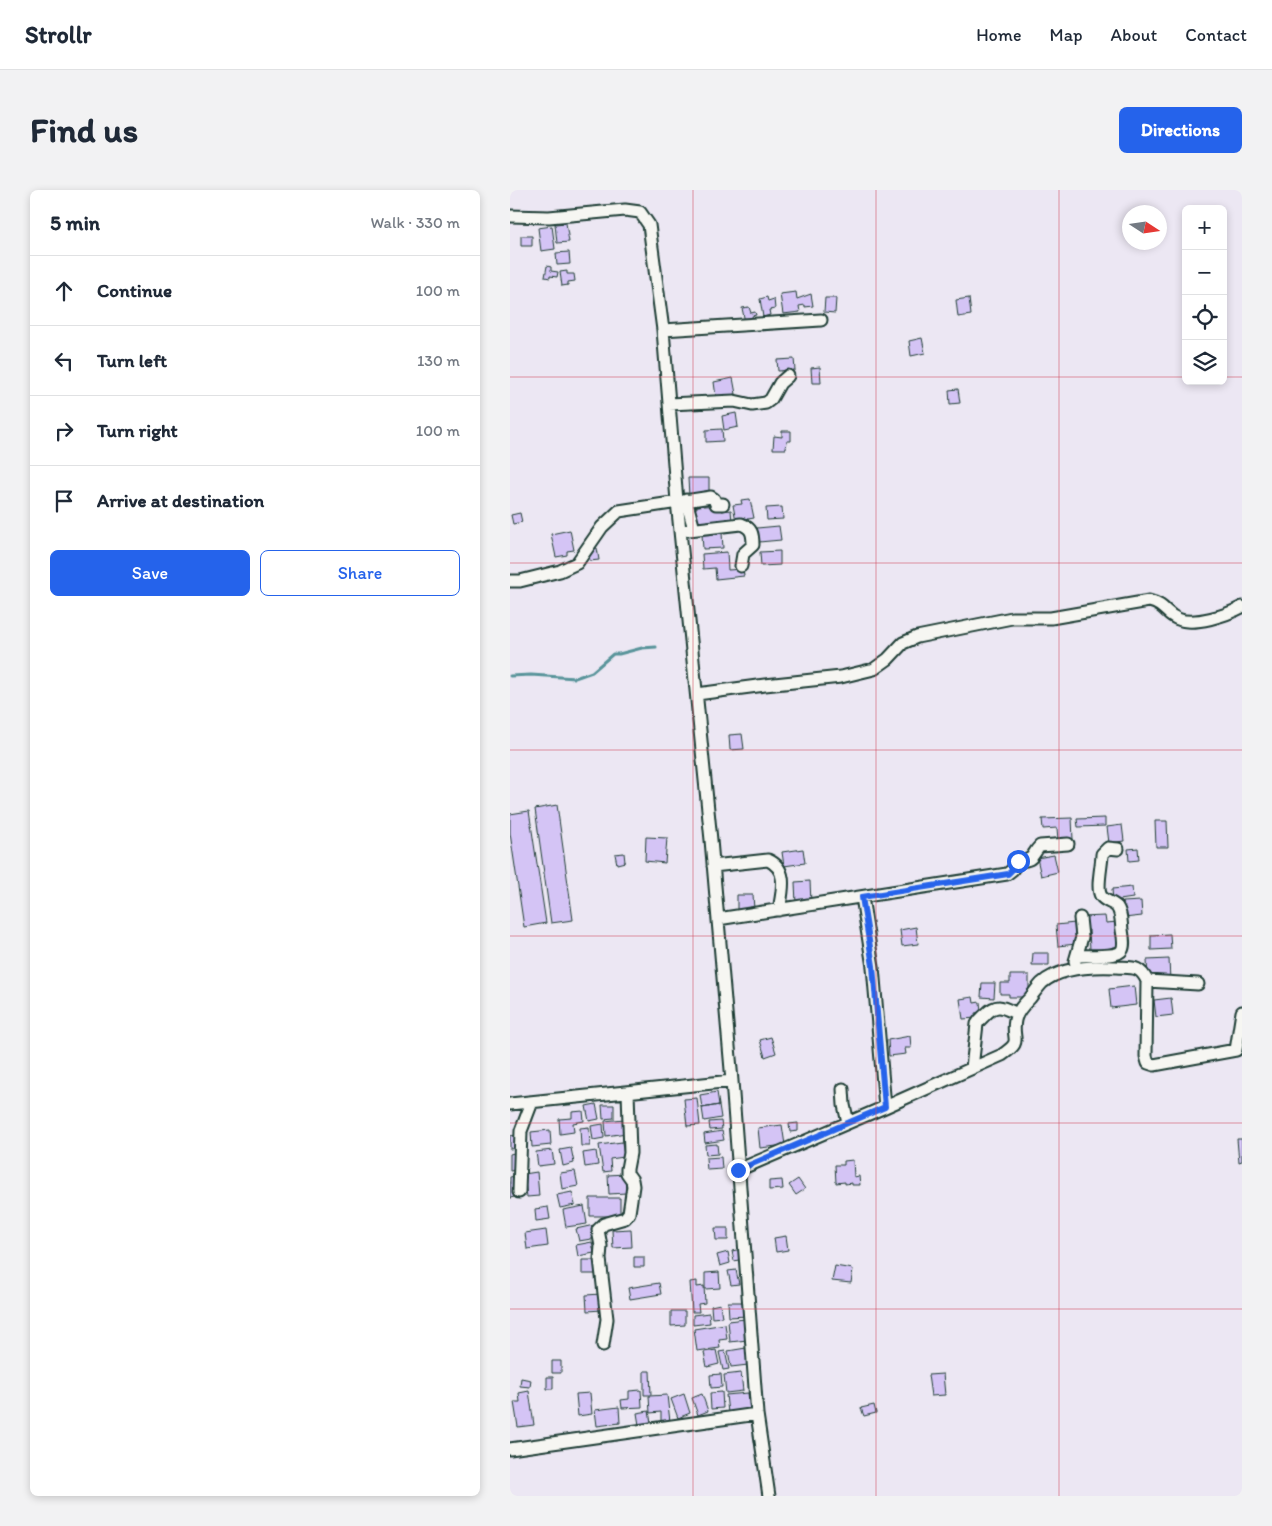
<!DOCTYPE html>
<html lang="en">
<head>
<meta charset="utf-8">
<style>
	body { margin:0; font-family:Itim,sans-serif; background:#f2f2f3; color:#1f2937 }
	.controls { position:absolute; right:15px; top:15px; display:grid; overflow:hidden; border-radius:8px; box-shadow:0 2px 8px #0003 }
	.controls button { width:45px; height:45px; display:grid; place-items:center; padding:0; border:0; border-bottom:1px solid #e0e1e3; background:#fff; color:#1f2937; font:25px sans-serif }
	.compass { position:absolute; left:612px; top:15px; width:45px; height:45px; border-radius:50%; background:#fff; box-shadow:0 2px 8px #0003; rotate:102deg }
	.stop { position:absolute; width:15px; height:15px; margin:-11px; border:4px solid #2563eb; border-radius:50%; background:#fff }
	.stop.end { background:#2563eb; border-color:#fff; box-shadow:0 1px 5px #0008 }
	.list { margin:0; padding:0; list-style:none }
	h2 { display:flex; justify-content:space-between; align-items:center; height:65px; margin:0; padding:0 20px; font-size:21px }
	h2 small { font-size:16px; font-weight:400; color:#747a83 }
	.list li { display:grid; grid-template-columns:32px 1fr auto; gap:15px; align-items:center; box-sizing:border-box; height:70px; padding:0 20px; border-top:1px solid #e0e1e3 }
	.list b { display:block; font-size:19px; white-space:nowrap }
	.list em { font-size:16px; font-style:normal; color:#747a83 }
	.actions { display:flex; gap:10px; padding:15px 20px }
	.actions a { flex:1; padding:11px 0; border:1px solid #2563eb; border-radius:8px; text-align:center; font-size:18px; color:#2563eb }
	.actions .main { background:#2563eb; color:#fff }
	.icon { flex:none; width:28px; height:28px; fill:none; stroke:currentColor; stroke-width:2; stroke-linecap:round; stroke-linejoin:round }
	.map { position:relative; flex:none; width:732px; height:1306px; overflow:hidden; border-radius:8px }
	header { display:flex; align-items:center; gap:30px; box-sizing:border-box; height:70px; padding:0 25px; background:#fff; border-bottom:1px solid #e0e1e3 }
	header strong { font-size:24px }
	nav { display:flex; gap:28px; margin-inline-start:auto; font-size:18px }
	.intro { display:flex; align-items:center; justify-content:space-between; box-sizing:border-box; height:120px; padding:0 30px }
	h1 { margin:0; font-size:35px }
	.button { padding:12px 22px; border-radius:8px; background:#2563eb; color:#fff; font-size:18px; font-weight:700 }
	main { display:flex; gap:30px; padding:0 30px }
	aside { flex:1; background:#fff; border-radius:8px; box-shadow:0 2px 8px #0003 }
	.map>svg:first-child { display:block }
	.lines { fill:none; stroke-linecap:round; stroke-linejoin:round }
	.stream { stroke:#59949a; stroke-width:3 }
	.building { fill:#d4c4f5; stroke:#1f3d34 }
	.street-casing { stroke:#1f3d34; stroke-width:15 }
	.street { stroke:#f6f6f2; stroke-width:11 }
	.route { stroke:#2563eb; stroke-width:6 }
	.grid { fill:none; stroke:#d1495b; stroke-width:1; stroke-opacity:0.55 }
</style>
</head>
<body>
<header>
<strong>Strollr</strong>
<nav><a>Home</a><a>Map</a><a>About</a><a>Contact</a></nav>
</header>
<div class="intro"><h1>Find us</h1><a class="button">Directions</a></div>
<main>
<aside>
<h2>5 min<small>Walk · 330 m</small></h2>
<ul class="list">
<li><svg class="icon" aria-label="ahead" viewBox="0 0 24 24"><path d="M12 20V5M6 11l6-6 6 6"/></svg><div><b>Continue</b></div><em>100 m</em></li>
<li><svg class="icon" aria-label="left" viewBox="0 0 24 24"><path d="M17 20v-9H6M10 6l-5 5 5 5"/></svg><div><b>Turn left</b></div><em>130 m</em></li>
<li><svg class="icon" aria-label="right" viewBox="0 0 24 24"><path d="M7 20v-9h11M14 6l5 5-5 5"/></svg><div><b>Turn right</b></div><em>100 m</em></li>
<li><svg class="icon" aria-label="arrive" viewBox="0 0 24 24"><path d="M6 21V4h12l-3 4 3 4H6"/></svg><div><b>Arrive at destination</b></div></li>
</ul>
<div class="actions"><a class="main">Save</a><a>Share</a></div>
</aside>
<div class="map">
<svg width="732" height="1306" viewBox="0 0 732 1306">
	<rect width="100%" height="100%" fill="#ece7f3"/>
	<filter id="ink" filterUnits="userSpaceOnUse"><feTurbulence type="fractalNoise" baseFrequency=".02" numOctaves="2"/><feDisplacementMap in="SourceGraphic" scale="10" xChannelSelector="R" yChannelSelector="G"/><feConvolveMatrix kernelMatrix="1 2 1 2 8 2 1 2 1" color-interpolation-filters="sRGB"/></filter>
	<g filter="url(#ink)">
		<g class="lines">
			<path class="stream" d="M0,486L21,485L65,488L82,482L103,464H109L132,458L146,457"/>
		</g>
		<path class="building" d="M56,33L59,52L47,53L45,34Z
			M42,36L45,59L31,61L28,38Z
			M11,46H22V56H11Z
			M59,62L60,74L47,75L46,63Z
			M37,76L41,77V81L48,82L47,87L40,86V88L35,87Z
			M57,81V84H64L65,91L58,92V95L52,96L50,82Z
			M286,102L287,109L301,104L303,116L295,117V115L289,116L290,122L273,124L270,104Z
			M257,107L258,111L264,109L265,119L259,120L260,125L253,127L250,109Z
			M315,108H326L325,123L314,122Z
			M459,108L461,125L448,127L446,110Z
			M239,117L241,123L245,122L246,125L242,126L243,130L235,132L232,118Z
			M412,148L415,163L401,166L399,151Z
			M284,169L285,180L268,181L267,170Z
			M310,177L311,193H302L301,178Z
			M223,188L226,204L206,207L204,192Z
			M448,199L450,213L440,214L439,200Z
			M226,223L228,237L214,240L212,226Z
			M212,239L213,251L196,252V240Z
			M272,241H281V251H277L276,259H263L264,246L272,247Z
			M178,288H199V306H179Z
			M240,309L244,328L226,331L223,315L232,314L231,310Z
			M194,312V316L212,315V321L221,320L222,332L186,336L184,318H187L186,313Z
			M272,317L273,329L257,330L256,318Z
			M10,323L12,332L3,334L1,325Z
			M269,336L271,350L249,352L247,338Z
			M60,340L64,360L57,361V365L46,367L41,344Z
			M212,343L213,358L193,359L192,344Z
			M87,358L89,370L80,371L78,359Z
			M270,361V375L251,376L250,362Z
			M217,362L218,380L233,379L234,386L206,389L205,378L193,379L192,364Z
			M232,544L234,559L220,560L219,545Z
			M47,615L63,730L41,733L25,619Z
			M19,621L36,733L14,737L0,643V624Z
			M562,628L563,650H548L547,638L533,639L532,629Z
			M595,628V636L568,637L567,629Z
			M645,631H657L658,657H646Z
			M612,635L614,651L599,653L597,637Z
			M136,647L157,648L155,673L135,671Z
			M628,658L629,670L619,671L618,659Z
			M293,659L295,673L274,676L272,662Z
			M114,663L115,672L107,674L105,664Z
			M544,665L548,682L531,686L527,668Z
			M300,691L301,713L286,714L285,692Z
			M622,697L623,708L603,711L602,699Z
			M227,705H243L244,719L227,720Z
			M631,711L632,726L614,728L613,712Z
			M595,726L596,733L608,732L610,758L580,760L579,740H573L572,727Z
			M565,733L566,754L548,756L546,735Z
			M406,737L408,754L392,756L390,740Z
			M660,744L661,759L641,760V745Z
			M523,763H539V775H522Z
			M659,769L660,791H638L637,770Z
			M500,785H519V807H499V804H490V793H500Z
			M472,793H485L484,808L471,807Z
			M624,796L626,815L601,818L599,799Z
			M463,807L464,813L470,812L471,822L465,823L466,828L453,829L450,809Z
			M661,808L663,825L646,827L644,810Z
			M400,846L401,858H395L396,864L379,866L378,850Z
			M261,847L266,863L255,867L250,850Z
			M207,902L209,915L192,918L190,905Z
			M187,908L190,935L177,936L174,909Z
			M86,914L89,929L79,931L76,916Z
			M92,915H104V928L93,929Z
			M209,915L211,928L194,931L192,918Z
			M73,921L74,931L63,933L64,942L50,944L49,929L62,928V922Z
			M114,929L116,943L96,946L95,931Z
			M211,931L212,939L200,940L199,932Z
			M288,933V941L280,942L279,934Z
			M93,934L94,948L83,950L81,936Z
			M272,935L275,955L250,958L248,938Z
			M79,937L80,956H71L70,938Z
			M40,940L41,955L22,957L21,942Z
			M212,941L214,950L195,953L194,944Z
			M7,945L8,958L0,959V946Z
			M727,949H732V971L729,972Z
			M112,952L114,967L100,969L101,981L93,982L89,955Z
			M207,954L208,964L196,965L195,955Z
			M61,958L64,973L53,976L50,960Z
			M42,960L44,974L28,976L26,962Z
			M86,961L88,975L75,977L73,963Z
			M4,963L7,980L0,981V964Z
			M211,967L212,979L197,980L196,968Z
			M343,970L344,987L349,986L350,995H342V993L335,994V992L326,993L325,975H334V971Z
			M65,981L68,996L52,999L50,983Z
			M27,982L29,1006L17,1007L14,984Z
			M115,984L116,1003L99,1004L98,985Z
			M6,986L9,1006L0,1008V987Z
			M288,989L295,999L286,1005L279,995Z
			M272,990L273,999L259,1000V991Z
			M62,1002L65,1015L50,1018L47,1005Z
			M80,1008H110V1026H80Z
			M74,1016L77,1034L56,1037L53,1020Z
			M38,1017L40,1029L26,1031L25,1019Z
			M84,1035L87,1048L69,1051L66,1039Z
			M205,1038H218V1050H206Z
			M121,1039L122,1057L103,1058L102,1040Z
			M36,1040L38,1056L17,1059L15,1043Z
			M276,1046L278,1060L266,1062L264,1048Z
			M82,1052L84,1063L68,1066L66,1055Z
			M231,1059L233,1069L224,1071L222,1061Z
			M218,1062L220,1073L210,1076L207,1065Z
			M124,1067H134V1077H124Z
			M72,1070H86V1084H72Z
			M325,1076L343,1079L341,1093L322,1091Z
			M226,1080L229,1094L221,1095L218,1081Z
			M209,1082L210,1098L195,1099V1083Z
			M187,1091V1097L194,1096L195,1113L188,1114L189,1122H182L180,1092Z
			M149,1093L151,1104L120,1109L118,1098Z
			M91,1104L92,1120L77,1121L76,1105Z
			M218,1112H236L237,1126L219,1127Z
			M210,1114L212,1127L202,1128L201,1116Z
			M161,1121H175V1135L161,1136Z
			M199,1123L200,1133L183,1135V1125Z
			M235,1129L237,1150L220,1152L218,1131Z
			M215,1134L217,1149L209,1150L210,1158L187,1161L184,1139Z
			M236,1158L238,1175L221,1177L218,1161Z
			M206,1160L209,1174L197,1177L194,1162Z
			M215,1161L219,1179L213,1180L209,1162Z
			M42,1171H51V1183H42Z
			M134,1181H140L141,1205H134Z
			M231,1183L233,1201L216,1203L214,1185Z
			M211,1184L212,1197L201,1198L200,1185Z
			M433,1184L435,1205L421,1206L418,1185Z
			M37,1187H43V1199H37Z
			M11,1188L21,1190L20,1197L10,1196Z
			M131,1200L132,1217L112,1218L111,1210L119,1209V1201Z
			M19,1201L24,1235L8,1237L4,1212H10L9,1203Z
			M212,1202L213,1218L201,1219L200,1203Z
			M80,1203L82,1224L68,1226L66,1204Z
			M238,1203L240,1221L218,1223L216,1205Z
			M174,1204L180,1223L168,1228L161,1209Z
			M192,1204L198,1221L188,1225L182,1208Z
			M157,1205L160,1232H151V1222L140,1223L139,1206Z
			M364,1215L366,1223L354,1226L351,1218Z
			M109,1217L110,1233L87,1236L85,1220Z
			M139,1221L141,1233L129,1235L127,1223Z"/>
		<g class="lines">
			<g class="street-casing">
				<path id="street" d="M0,26L39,27L115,20L130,22L139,35L153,140L167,311L201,650L222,891
					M153,140L311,130
					M159,214L224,211L242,215L256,213L261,209L270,193L278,186
					M176,310L184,339
					M170,341L231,334C242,338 243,344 243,355L233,364L231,376
					M0,391H10L50,381L67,373L92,337L109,321L201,307L204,309L206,314H213
					M187,504L255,495L331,487L364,479L378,469L393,453L407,447L502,428H541L639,411C656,415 655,424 668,429C684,436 717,425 732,417
					M203,676L258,670C279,679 272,702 269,720
					M352,707L363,777L375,917
					M208,729L497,684L502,680L508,671C526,670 520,666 530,656L558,654
					M567,766C575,765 608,768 612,760C615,755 613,746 612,740C611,733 612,724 607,717C603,712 595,712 591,706C586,698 592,675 592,664L598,658L608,659
					M565,771L572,747L570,728
					M637,791L688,794
					M462,878L467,834C469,830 472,828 475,825C487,812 493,817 507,824
					M333,899L334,915L338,933
					M0,914L222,891L247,1224L259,1306
					M228,980L375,917L492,865C514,850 501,851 505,830C507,821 514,814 520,808C524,803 528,797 532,793C550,777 583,776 606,777C622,778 630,775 637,791L636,866L638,873L644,875L726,860L732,822
					M9,1002L11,941L22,912
					M93,1155L97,1129L90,1069L91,1056L88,1040L94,1034L115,1028L119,1023L123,996L122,990L117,983V979L120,963L118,902
					M0,1259L247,1224"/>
			</g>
			<use href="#street" class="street"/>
		</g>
	</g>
	<g class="lines" filter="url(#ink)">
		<path class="route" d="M228,980L375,917L363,776L352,707L498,684L502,680L508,671"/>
	</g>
	<path class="grid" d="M183,0V1306M366,0V1306M549,0V1306M0,187H676M713,187H732M0,373H732M0,560H732M0,746H732M0,933H732M0,1119H732"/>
</svg>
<div class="controls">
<button>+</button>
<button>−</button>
<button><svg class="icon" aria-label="locate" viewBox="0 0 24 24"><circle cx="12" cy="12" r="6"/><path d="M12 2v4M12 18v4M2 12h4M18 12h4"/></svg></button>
<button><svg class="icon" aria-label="layers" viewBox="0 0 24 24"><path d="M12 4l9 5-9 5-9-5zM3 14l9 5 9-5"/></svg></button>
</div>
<svg class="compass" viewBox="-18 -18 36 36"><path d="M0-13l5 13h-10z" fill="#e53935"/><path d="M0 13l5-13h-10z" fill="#747a83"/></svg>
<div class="stop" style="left:508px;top:671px"></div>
<div class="stop end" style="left:228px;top:980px"></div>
</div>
</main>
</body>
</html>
